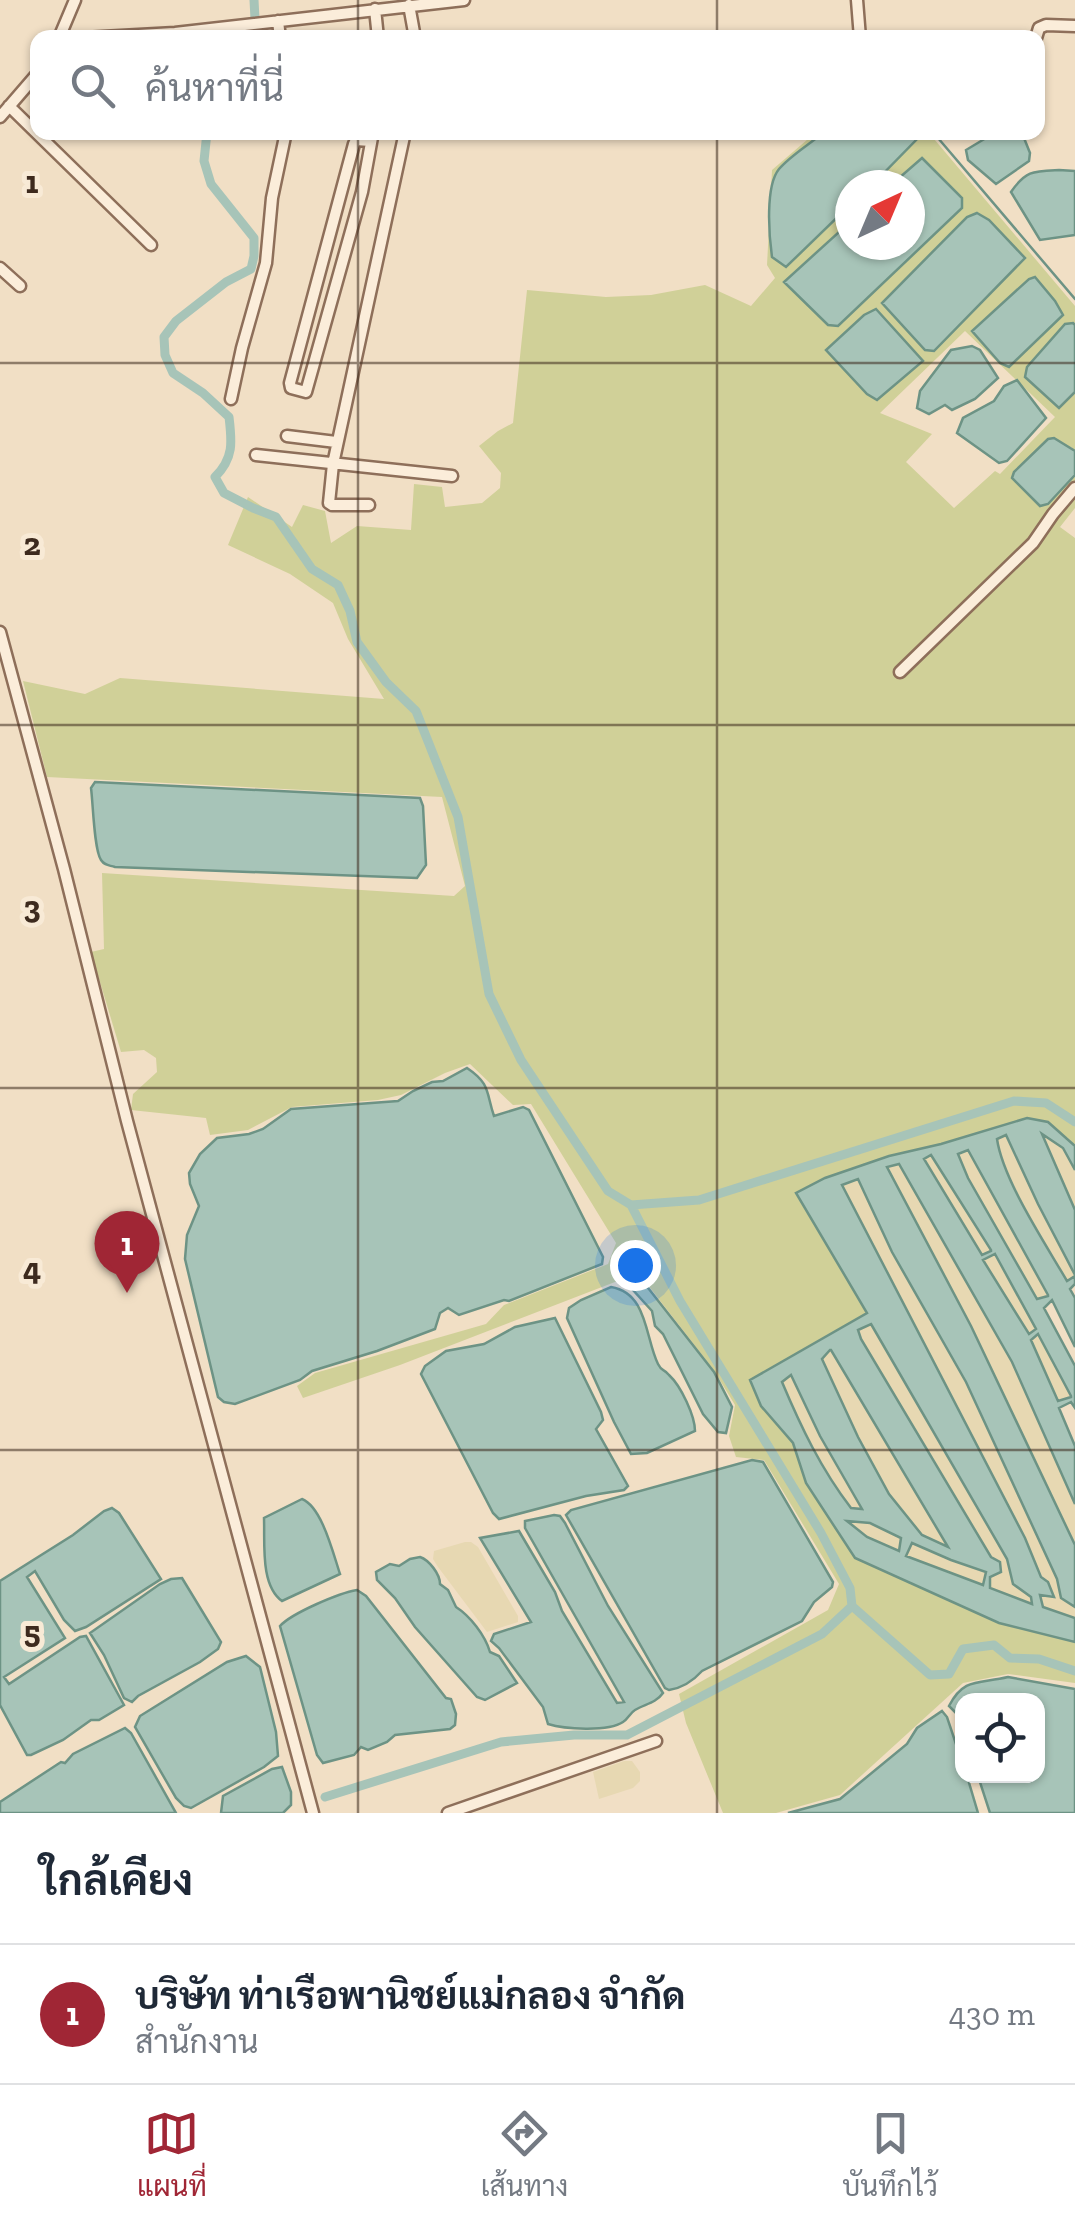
<!DOCTYPE html>
<html lang="th">
<head>
<meta charset="utf-8">
<style>
	body { margin:0; font-family:"Zilla Slab",Sarabun,serif; background:#f6f6f7; color:#1f2937 }
	.controls { position:absolute; right:30px; bottom:30px; display:grid; overflow:hidden; border-radius:20px; box-shadow:0 2px 8px #0004 }
	.controls button { width:90px; height:90px; display:grid; place-items:center; padding:0; border:0; border-bottom:2px solid #e0e1e3; background:#fff; color:#1f2937; font:50px sans-serif }
	.compass { position:absolute; left:835px; top:170px; width:90px; height:90px; border-radius:50%; background:#fff; box-shadow:0 2px 8px #0004; rotate:44deg }
	.you { position:absolute; left:635px; top:1265px; width:35px; height:35px; margin:-25px; border:8px solid #fff; border-radius:50%; background:#1a73e8; box-shadow:0 0 0 15px #1a73e833 }
	.badge { display:grid; place-items:center; width:65px; height:65px; border-radius:50%; background:#a02635; color:#fff; font-size:32px; font-weight:700 }
	.pin { position:absolute; translate:-50% -82px; filter:drop-shadow(0 2px 5px #0008) }
	.pin::after { content:''; position:absolute; top:52px; width:35px; height:30px; background:inherit; clip-path:polygon(0 0,100% 0,50% 100%) }
	.list { margin:0; padding:0; list-style:none }
	h2 { display:flex; justify-content:space-between; align-items:center; height:130px; margin:0; padding:0 40px; font-size:42px }
	h2 small { font-size:32px; font-weight:400; color:#747a83 }
	.list li { display:grid; grid-template-columns:65px 1fr auto; gap:30px; align-items:center; box-sizing:border-box; height:140px; padding:0 40px; border-top:2px solid #e0e1e3 }
	.list b { display:block; font-size:38px; white-space:nowrap }
	.list p { margin:0; font-size:32px; white-space:nowrap; color:#747a83 }
	.list em { font-size:32px; font-style:normal; color:#747a83 }
	.icon { flex:none; width:55px; height:55px; fill:none; stroke:currentColor; stroke-width:2; stroke-linecap:round; stroke-linejoin:round }
	.map { position:relative; flex:none; width:1075px; height:1813px; overflow:hidden }
	.search { position:absolute; background:#fff; box-shadow:0 2px 8px #0004; left:30px; right:30px; top:30px; height:110px; display:flex; align-items:center; gap:25px; box-sizing:border-box; padding:0 35px; border-radius:20px; color:#747a83; font-size:38px }
	.sheet { height:270px; background:#fff }
	nav { display:flex; justify-content:space-around; align-items:center; box-sizing:border-box; height:140px; border-top:2px solid #e0e1e3; background:#fff; font-size:28px; color:#747a83 }
	nav a { display:grid; justify-items:center; gap:5px }
	nav .on { color:#a02635 }
	.map>svg:first-child { display:block }
	.farmland { fill:#e7d8b2 }
	.green { fill:#d0d098; fill-rule:evenodd }
	.water { fill:#a7c4b8; stroke:#6d9385; stroke-width:2.5; fill-rule:evenodd }
	.lines { fill:none; stroke-linecap:round; stroke-linejoin:round }
	.stream { stroke:#6d9385; stroke-width:2.5 }
	.canal { stroke:#a7c4b8; stroke-width:9 }
	.minor-casing { stroke:#8e6f5a; stroke-width:15 }
	.minor { stroke:#fbedda; stroke-width:10 }
	.grid { fill:none; stroke:#3d2a1e; stroke-width:2.5; stroke-opacity:0.55 }
	.grid-label { font-size:32px; text-anchor:middle; font-weight:bold; fill:#3d2a1e; stroke:#f8ead6; stroke-width:10; stroke-linejoin:round; paint-order:stroke }
</style>
</head>
<body>
<div class="map">
<svg width="1075" height="1813" viewBox="0 0 1075 1813">
	<rect width="100%" height="100%" fill="#f1dfc5"/>
	<path class="farmland" d="M1041,1132L1063,1148L1075,1170V1210Z
		M1005,1134L1038,1204L1075,1275L1067,1281L1026,1211L999,1153L997,1138Z
		M968,1149L1049,1296L1037,1299L968,1178L957,1153Z
		M931,1154L991,1251L982,1255L923,1159Z
		M899,1163L1012,1362L1075,1504V1545L971,1326L887,1167Z
		M858,1178L892,1252L966,1382L1057,1579L1061,1598L1075,1607V1618L1043,1608L1040,1595L1053,1597L841,1185Z
		M994,1253L1037,1330L1029,1335L982,1259Z
		M871,1324L1007,1560L1013,1584L1032,1597L1033,1605L990,1588V1577L1000,1562L991,1557L861,1339L858,1330Z
		M1039,1334L1072,1396L1058,1401L1031,1340Z
		M831,1349L895,1459L950,1548L922,1535L889,1494L858,1437L822,1358Z
		M792,1374L820,1436L863,1509L851,1508L833,1484L803,1433L782,1382Z
		M845,1520L870,1523L901,1539L899,1551L867,1537Z
		M465,1542H471L478,1547L518,1616V1622L487,1632L438,1567L433,1559L434,1551Z
		M911,1542L951,1560L986,1573L983,1586L906,1556Z
		M624,1761H632L640,1772V1781L633,1788L599,1799L593,1772Z"/>
	<path class="green" d="M815,133H824C810,144 791,155 779,169C765,186 769,236 772,257L786,267L850,205V222L784,282L828,325L962,208L922,158L891,185H872L919,137L916,133H929L1075,306V325H1065L1027,367L1025,377L1058,408L1075,392V451L1071,447L1048,504L1075,475V508L1060,527L1075,538V1146L1068,1138L1027,1118L941,1144L889,1156L825,1178L796,1194L867,1314L750,1380L761,1406L793,1443L806,1484L855,1558L999,1623L1075,1642V1683L1008,1674L963,1683L840,1795L776,1813H723L686,1723L679,1694L828,1610L839,1584L764,1460L736,1457L729,1436L735,1405L713,1369L644,1280L615,1282L400,1365L303,1398L297,1386L315,1373L486,1324L504,1305L608,1264L616,1243L531,1104L513,1105L470,1064L445,1073L401,1095L378,1100L292,1107L248,1130L210,1135L206,1118L131,1110L133,1094L157,1072L156,1058L144,1050L121,1052L91,952L104,949L102,873L454,896L465,886L442,797L47,777L23,681L85,694L120,678L384,699L348,639L333,603L290,574L228,545L248,497L292,527L303,505L325,511L331,543L357,526L411,530L414,484L442,487L445,507L482,503L500,488L501,473L479,446L498,431L513,423L527,290L606,297L651,295L705,285L751,306L775,278L767,265L772,170ZM1035,277L1055,301L1063,315L972,331L1029,279ZM965,331L1055,417L1000,474L995,471L954,508L906,462L932,434L880,413Z"/>
	<path class="water" d="M824,132H916L920,136L872,185H850V205L786,267L772,257C769,236 765,186 779,169C791,155 810,144 824,132Z
		M996,132L1022,133L1030,153L1029,161L996,184L968,160L966,150Z
		M922,158L962,198V208L838,326L828,325L784,282L850,222V245H910V185H891Z
		M1059,170L1075,171V235L1040,240L1011,192C1026,170 1034,171 1059,170Z
		M977,213L989,220L1025,258L934,351L925,350L882,303L967,217Z
		M1035,277L1055,301L1063,315L1009,367L1000,363L972,331L1029,279Z
		M876,309L923,361L877,400L867,394L826,350L864,315Z
		M1073,323L1075,325V392L1059,408L1025,377L1027,367L1065,324Z
		M972,346L980,350L998,378L975,399L952,410L945,405L929,414L917,408L920,391L951,350Z
		M1017,380L1046,418L1007,461L999,463L957,433L963,418L994,401L1004,386Z
		M1054,438L1075,451V475L1048,504L1040,506L1012,478L1014,472L1048,439Z
		M95,782L420,798L423,806L426,865L417,878L115,867C109,865 105,866 101,860C94,850 93,802 91,788Z
		M467,1068C491,1084 486,1093 494,1116L523,1107L529,1110L603,1257L602,1264L509,1301L504,1300L459,1315L448,1308L440,1313L435,1329L377,1351L312,1371L300,1380L235,1404L224,1402L218,1397L185,1259L187,1235L199,1206L190,1184L189,1173L200,1154L217,1138L249,1134L263,1129L291,1109L398,1101L413,1091L432,1082L443,1081Z
		M1027,1118L1048,1122L1075,1146V1170L1063,1148L1042,1134L1075,1210V1275L1038,1204L1006,1135L997,1139C1003,1180 1045,1243 1067,1281L1075,1276V1284L1070,1289L1075,1298V1347L1052,1300L1044,1308L1075,1366V1408L1071,1402L1059,1408L1075,1446V1504L1012,1362L899,1164L887,1167L971,1326L1075,1545V1607L1061,1598L1057,1579L966,1382L892,1252L858,1179L842,1185L1025,1538L1041,1577L1048,1582L1054,1597L1040,1595L1043,1607L1075,1618V1642L999,1623L855,1558L806,1483L793,1443L761,1406L750,1380L867,1313L796,1193L825,1178L889,1156L941,1144ZM968,1150L1048,1295V1296L1037,1299L968,1178L958,1154ZM931,1155L991,1250V1251L982,1255L924,1159ZM995,1254L1036,1329L1029,1334L983,1260ZM871,1324L1007,1559L1013,1584L1031,1597L1032,1604L990,1588V1577L1001,1572L1000,1562L991,1557L861,1339L858,1330ZM1038,1334L1071,1396V1397L1058,1401L1031,1340ZM830,1350H831L948,1547L922,1535L889,1494L858,1437L822,1359ZM791,1375L820,1436L862,1509L851,1508C821,1469 801,1427 782,1382ZM847,1521L870,1523L901,1538L899,1551L867,1537ZM912,1543L951,1560L986,1572L983,1585L906,1556Z
		M640,1282L645,1284L714,1372L732,1407L726,1433L718,1432L703,1414L663,1334L655,1326L652,1311L633,1290V1285Z
		M611,1287C648,1293 645,1338 658,1364C662,1372 663,1368 669,1375C681,1386 695,1416 695,1431L647,1453L631,1454L614,1422L567,1318L569,1308L581,1300Z
		M555,1318L601,1412L603,1420L596,1429L628,1486L624,1490L586,1496L499,1519L493,1513L421,1374L425,1366L446,1351L484,1344L515,1327Z
		M752,1460L763,1462L833,1582L832,1587L814,1602L802,1621L702,1671C693,1681 682,1688 669,1690L665,1688L566,1515L571,1510Z
		M302,1499C322,1507 333,1553 340,1574L282,1601C260,1585 265,1543 264,1518Z
		M112,1508L119,1513L161,1579L86,1627L75,1631L64,1620L35,1571L27,1577L65,1638L4,1677L9,1684L80,1637L86,1636L124,1705L99,1720H91L63,1740L31,1755H27L0,1705V1581L73,1535L104,1511Z
		M554,1515L560,1516L565,1523L608,1606L663,1693C656,1703 645,1704 635,1710C630,1713 628,1719 623,1722C608,1732 564,1729 548,1724L543,1707L499,1648L491,1641L494,1634L531,1622L480,1538L519,1531L555,1592L562,1611L617,1703L624,1702L525,1528V1521Z
		M420,1557C429,1560 440,1574 440,1584L448,1590L456,1607C470,1616 485,1635 490,1652L499,1656L517,1683L485,1700L477,1697L415,1627L395,1598L377,1580L376,1572L390,1564L399,1566L410,1559Z
		M182,1578L221,1642L218,1649L200,1662L138,1696L132,1702L124,1698L104,1655L90,1633L160,1584L171,1579Z
		M357,1590L366,1596L446,1698L451,1699L456,1714L455,1725L450,1729L395,1735L387,1742L368,1750L361,1747L354,1755L323,1763L317,1755L280,1626C292,1613 339,1593 357,1590Z
		M246,1656L260,1667L276,1732L278,1756L264,1767L191,1808L184,1806L176,1798L135,1727L140,1716L227,1662Z
		M1008,1677L1075,1689V1813H990L978,1776H1038V1700H962V1728L957,1714L949,1706C964,1677 979,1684 1008,1677Z
		M942,1711L947,1717L962,1762V1776H967L978,1813H788L840,1799L907,1744L917,1728Z
		M125,1728L131,1733L176,1813H0V1802L61,1762L65,1763L73,1754Z
		M282,1767L291,1792V1805L283,1813H221L223,1796L272,1769Z"/>
	<g class="lines">
		<path class="stream" d="M938,138L1075,299"/>
		<path class="canal" d="M254,0L256,38
			M207,132L204,161L211,184L254,238V256L251,269L226,282L176,321L164,337L165,355L173,373L203,393L229,417C232,442 234,458 215,477L224,493L253,508L276,517L312,569L338,585L350,611L357,642L386,682L416,711L458,817L489,994L521,1060L608,1191L631,1205L699,1200L1014,1101L1046,1103L1075,1122
			M852,1606L930,1675L949,1674L963,1649L994,1645L1010,1658L1039,1659L1075,1671
			M325,1797L501,1742L574,1735H627L822,1634L852,1606L850,1588L821,1533L680,1301L631,1205"/>
		<g class="minor-casing">
			<path id="minor" d="M857,0L860,38
				M409,5L415,38
				M375,9L378,38
				M278,21L280,38
				M59,38L75,0
				M84,38L175,33L464,0
				M1036,38L1039,28L1046,25L1075,26
				M9,106L151,245
				M0,117L38,73
				M371,141L356,140L354,144L290,383L291,388L306,392L362,192L373,132
				M0,268L20,286
				M231,399L242,348L266,263L272,198L286,132
				M287,436L336,442
				M256,455L452,476
				M369,505H332L329,503L333,464L405,132
				M0,632L64,869L127,1121L313,1813
				M900,672L1033,543L1053,514L1075,488
				M448,1813L656,1741"/>
		</g>
		<use href="#minor" class="minor"/>
	</g>
	<path class="grid" d="M358,0V38M717,0V38M358,132V1813M717,132V1813M0,363H1075M0,725H1075M0,1088H1075M0,1450H1075"/>
	<g class="grid-label">
		<text x="32" y="193">1</text>
		<text x="32" y="555">2</text>
		<text x="32" y="918">3</text>
		<text x="32" y="1280">4</text>
		<text x="32" y="1643">5</text>
	</g>
</svg>
<div class="controls">
<button><svg class="icon" aria-label="locate" viewBox="0 0 24 24"><circle cx="12" cy="12" r="6"/><path d="M12 2v4M12 18v4M2 12h4M18 12h4"/></svg></button>
</div>
<svg class="compass" viewBox="-18 -18 36 36"><path d="M0-13l5 13h-10z" fill="#e53935"/><path d="M0 13l5-13h-10z" fill="#747a83"/></svg>
<div class="you"></div>
<div class="pin badge" style="left:127px;top:1293px">1</div>
<div class="search"><svg class="icon" aria-label="search" viewBox="0 0 24 24"><circle cx="10" cy="10" r="6"/><path d="M15 15l6 6"/></svg>ค้นหาที่นี่</div>
</div>
<section class="sheet">
<h2>ใกล้เคียง<small></small></h2>
<ul class="list">
<li><span class="badge">1</span><div><b>บริษัท ท่าเรือพานิชย์แม่กลอง จำกัด</b><p>สำนักงาน</p></div><em>430 m</em></li>
</ul>
</section>
<nav>
<a class="on"><svg class="icon" aria-label="map" viewBox="0 0 24 24"><path d="M3 6l6-2 6 2 6-2v14l-6 2-6-2-6 2zM9 4v14M15 6v14"/></svg>แผนที่</a>
<a><svg class="icon" aria-label="directions" viewBox="0 0 24 24"><path d="M12 3l9 9-9 9-9-9zM9 14v-3h6M13 9l2 2-2 2"/></svg>เส้นทาง</a>
<a><svg class="icon" aria-label="saved" viewBox="0 0 24 24"><path d="M7 4h10v16l-5-4-5 4z"/></svg>บันทึกไว้</a>
</nav>
</body>
</html>
